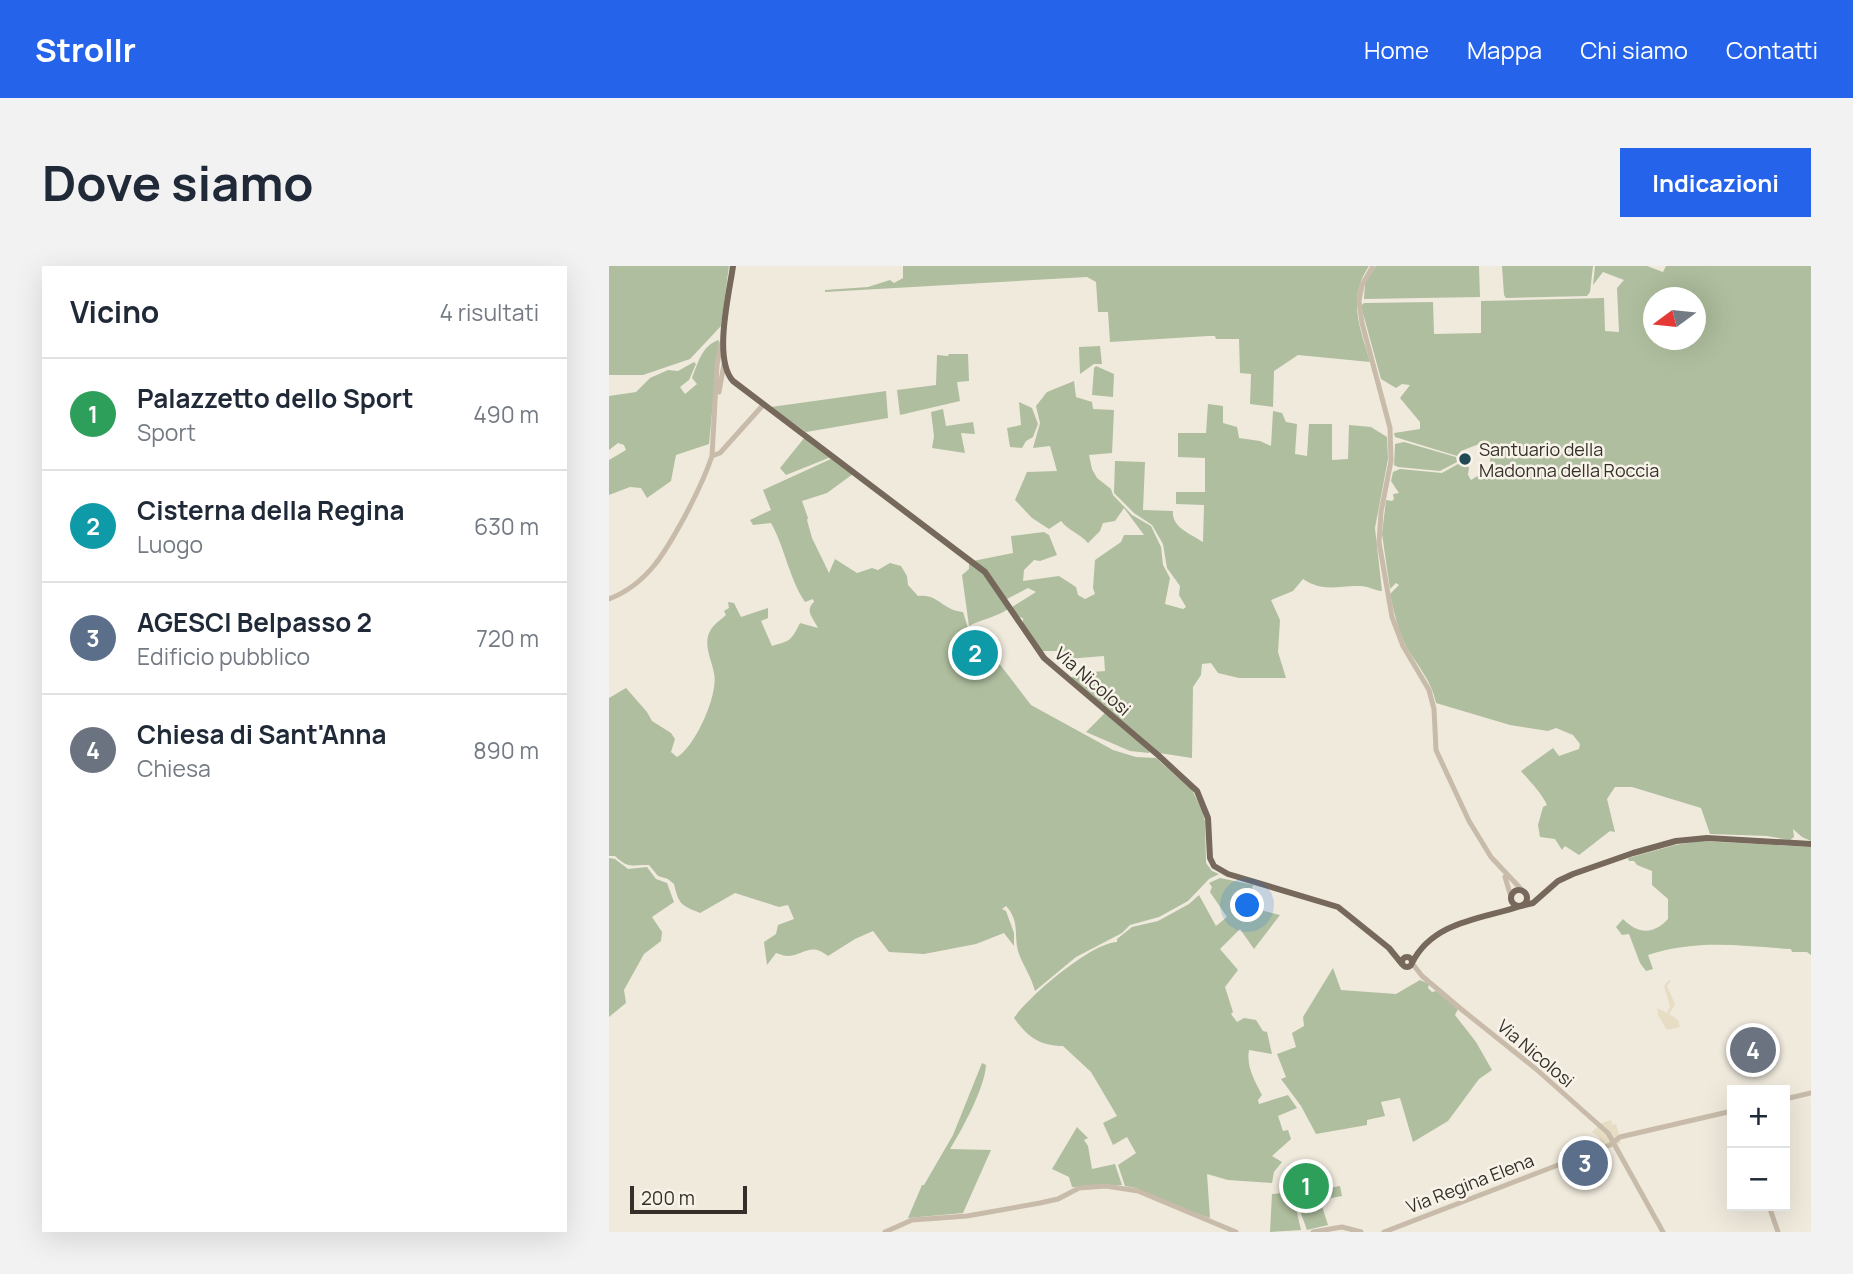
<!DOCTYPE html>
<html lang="it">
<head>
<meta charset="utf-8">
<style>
	body { margin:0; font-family:Manrope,sans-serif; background:#f2f2f3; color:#1f2937 }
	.controls { position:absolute; right:21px; bottom:21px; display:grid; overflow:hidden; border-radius:0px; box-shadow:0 7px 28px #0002 }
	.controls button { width:63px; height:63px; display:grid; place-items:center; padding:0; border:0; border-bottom:2px solid #e0e1e3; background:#fff; color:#1f2937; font:35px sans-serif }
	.compass { position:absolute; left:1034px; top:21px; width:63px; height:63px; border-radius:50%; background:#fff; box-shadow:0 7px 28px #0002; rotate:255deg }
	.scale { position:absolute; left:21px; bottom:18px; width:117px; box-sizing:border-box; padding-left:7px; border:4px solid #352f29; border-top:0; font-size:19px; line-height:24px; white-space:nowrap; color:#352f29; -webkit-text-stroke:5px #f8f3e9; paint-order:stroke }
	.you { position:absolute; left:639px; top:640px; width:24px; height:24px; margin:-18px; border:5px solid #fff; border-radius:50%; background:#1a73e8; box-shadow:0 0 0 10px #1a73e833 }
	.badge { display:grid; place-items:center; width:46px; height:46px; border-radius:50%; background:#2563eb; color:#fff; font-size:23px; font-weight:700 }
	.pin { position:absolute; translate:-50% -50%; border:4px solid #fff; box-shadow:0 2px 7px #0006 }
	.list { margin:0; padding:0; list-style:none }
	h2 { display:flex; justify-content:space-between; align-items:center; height:91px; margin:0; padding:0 28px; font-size:30px }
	h2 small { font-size:23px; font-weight:400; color:#747a83 }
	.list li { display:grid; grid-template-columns:46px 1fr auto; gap:21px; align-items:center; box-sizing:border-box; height:112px; padding:0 28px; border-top:2px solid #e0e1e3 }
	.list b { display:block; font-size:26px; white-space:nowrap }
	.list p { margin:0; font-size:23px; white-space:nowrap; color:#747a83 }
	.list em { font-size:23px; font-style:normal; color:#747a83 }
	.map { position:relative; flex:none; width:1202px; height:966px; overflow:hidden; border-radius:0px }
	header { display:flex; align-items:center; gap:42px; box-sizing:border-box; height:98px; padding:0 35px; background:#2563eb; color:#fff }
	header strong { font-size:33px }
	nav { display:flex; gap:38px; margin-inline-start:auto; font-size:24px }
	.intro { display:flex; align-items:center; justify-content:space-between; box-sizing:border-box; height:168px; padding:0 42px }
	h1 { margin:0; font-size:49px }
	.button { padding:18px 32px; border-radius:0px; background:#2563eb; color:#fff; font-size:24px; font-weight:700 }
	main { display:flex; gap:42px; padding:0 42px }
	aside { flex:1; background:#fff; border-radius:0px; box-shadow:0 7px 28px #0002 }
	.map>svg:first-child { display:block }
	.green { fill:#afbe9e; fill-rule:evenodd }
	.plaza { fill:#e7ddc5 }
	.water { fill:#7ea3ab }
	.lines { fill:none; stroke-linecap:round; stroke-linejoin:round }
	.minor { stroke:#c8bbaa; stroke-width:5 }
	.major { stroke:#76685b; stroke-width:6 }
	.poi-dot { fill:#214a54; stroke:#f8f3e9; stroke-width:2.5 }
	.labels { text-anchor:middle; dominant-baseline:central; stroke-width:5; stroke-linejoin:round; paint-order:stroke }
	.poi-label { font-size:18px; fill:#352f29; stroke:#f8f3e9; text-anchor:start }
	.street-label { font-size:18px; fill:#352f29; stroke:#f8f3e9 }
</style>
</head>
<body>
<header>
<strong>Strollr</strong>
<nav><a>Home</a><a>Mappa</a><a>Chi siamo</a><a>Contatti</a></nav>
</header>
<div class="intro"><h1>Dove siamo</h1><a class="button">Indicazioni</a></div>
<main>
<aside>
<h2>Vicino<small>4 risultati</small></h2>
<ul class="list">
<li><span class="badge" style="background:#2e9e5b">1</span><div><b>Palazzetto dello Sport</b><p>Sport</p></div><em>490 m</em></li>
<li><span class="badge" style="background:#0f9aa8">2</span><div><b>Cisterna della Regina</b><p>Luogo</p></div><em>630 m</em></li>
<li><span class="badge" style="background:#5c6f8a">3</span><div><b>AGESCI Belpasso 2</b><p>Edificio pubblico</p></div><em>720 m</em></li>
<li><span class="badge" style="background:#6b7280">4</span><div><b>Chiesa di Sant'Anna</b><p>Chiesa</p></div><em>890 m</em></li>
</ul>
</aside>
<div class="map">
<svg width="1202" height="966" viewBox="0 0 1202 966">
	<rect width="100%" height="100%" fill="#f0eadd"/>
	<path class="green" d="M0,0H120L112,60L81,93L34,109H0Z
		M294,0H760C738,33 751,61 761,96L689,89L665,105L664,141L641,138L642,108L631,107L630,73H607L606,70H599L501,76L499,46H489L487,16L478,11L216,26V24L259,21L281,14L285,17L294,12Z
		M767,0H870L871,31L755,33L756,17Z
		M893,0H984L981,26L978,30L897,32L895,29Z
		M986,0H1038L1054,6L1057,0H1202V575L1193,571L1184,563L1185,571L1181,574L1158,570L1101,568L1092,542L1023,521H1006L998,533L1006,566L1001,565L970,589L956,580L953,584L946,573L931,571L929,559L934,541L938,539C932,526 921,516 912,505L944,482L950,490L970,483L971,478L964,469L947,462L939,465L901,459L827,437C823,416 809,400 798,382C789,365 785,346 781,328L790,319L787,317L781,323L773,268L777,234L783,235L785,233L784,228L790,227L782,215L784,206L791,203L833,207L849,198L860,201L859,209L862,214L870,209L872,204L880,203L882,187L878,182L870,178L852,185L848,190L786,171L785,167L811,163V156L791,132L801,119L793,118L787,122L772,113L752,40L755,37L824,36L825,68L872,67V35L995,32L996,65L1010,66L1008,22L1015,14L994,6L984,19ZM1044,32H1086V74H1044Z
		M110,74L100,178L67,189L62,215L38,232L32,222L21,221L0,229V194L17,184L15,179L9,177L0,184V130L27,126L41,112L59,104L69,105L85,96L87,98L80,114L71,121L76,128L88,118L83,112C89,97 93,79 110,74Z
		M491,80L493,98H485L471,108L470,81Z
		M340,88H359L360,115L348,116L351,135L291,149L288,124L327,119L328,89L339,90Z
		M487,100L505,108L504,131L483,129L485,102Z
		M465,115L467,131L483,136L484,143L505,144L503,187L480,189L483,203L488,212L502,223L504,229L523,249L542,260L552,281L554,299L561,312L556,338L574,343L577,341L570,329L571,320L558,302L554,278L543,259L525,247L505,227L506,195L536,196L534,244L564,245C562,261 582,268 594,276L595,239L567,238V226H596V192L569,191V167H597L599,138L614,140V157L628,161L630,172L651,175L662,180L664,145L673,147L677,156L688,158L686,188L698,190L700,158H723V194L739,193L740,159L762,161L778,171L779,193L766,262L773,325C767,325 759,320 751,320C730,319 715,327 694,313L684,325L662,334L671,354L669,386L677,412H630L609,407L602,397L593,398L592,409L584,421L583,492L550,487L460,412L484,406L496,405L495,390L458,393L448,385H432L414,358V352L409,351L403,341L427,326L419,322L398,333L364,295L404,287L402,270L435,266L440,269L448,289L431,295L425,294L415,304L414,315L450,310L467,321L469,329L476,333L486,328L484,322L486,294L512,276L515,269H535L515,242L506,255L494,257L491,265L479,277C470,267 460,265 452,255L440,263L423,252L406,234L418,206L448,205L441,180L424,182L431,157L427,140L438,126Z
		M277,125L279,152L197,166L162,141Z
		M410,136L423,142L429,158L424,171L417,175L413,182L401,181L398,162L412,159Z
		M334,143L337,160L364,156L366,168L352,167L356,187L323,182L325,170L322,146Z
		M196,171L222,191L177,209L171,202Z
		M795,176L847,191L848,196L831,205L789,201L785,199L786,178Z
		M224,192L244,208L218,227L193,235L199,252L198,254L203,272L220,307L226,293L248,307L263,302L269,304L281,297L292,300L298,310L299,319L309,330C329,327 333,344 354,346L360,365L389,396L422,439L504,484L527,491L547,492L583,524L594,546L596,556L597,597L603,605L610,608L600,613L579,635L550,651L521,659L513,667L467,691L426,725C422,710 415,701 410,688C404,672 412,656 397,640L393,643L397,645L405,667V680L395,667L367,678L315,688L280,686L264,665L246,673L219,690C201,676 196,689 179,690C175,690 171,688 167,687L158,699L155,676L167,668L169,659L185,653L179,639L170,641L126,627L91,647C72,639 70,639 65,618L59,613L49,610L40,599C22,598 21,604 6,590H0V432L17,422L38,446L43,455L62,467L66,473L62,486L68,491C86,481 110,428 105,407C103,395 96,383 99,370C102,360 110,355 117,349L115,345L120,342L119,336L125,337L132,351L159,342V352L152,355L163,380C181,375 182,375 191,357L209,362C205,353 195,345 205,336L204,333L196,336C180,312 176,282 162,257L144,259L141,254L162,244L154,224Z
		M360,295L375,308L399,343C388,351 373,353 360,360L353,309L360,303Z
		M496,447L541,485L540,487L521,485L477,466Z
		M1092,575L1202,581V689L1198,686H1183L1182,683C1130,680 1089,673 1039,689L1044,703L1037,705L1031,697L1020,668L1013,669L1007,661L1014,653C1029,668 1044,669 1059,653V633L1043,619V605L1028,599L1025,595H1020L1019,592L1066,579Z
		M0,592L6,593L19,603L38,601L47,613L58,617L65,636L43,651L53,666L52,675L35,688L15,724L17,737L0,751Z
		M611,612L645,619L643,621L646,634L640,641L671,649L645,683L631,663L611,683L629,704L616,721L624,746L622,748L628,756L635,752L647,754L654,765L658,766L663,788L640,784C637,801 646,815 653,829L649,834L650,838L679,829L688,842L669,850L674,865L679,864L682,873L663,890L673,896L665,906L663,917L619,914L598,908L601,952L565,940L527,922L516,920L509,899L527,887L518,871L504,879L494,857L508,850L482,806L454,780C430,779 420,772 405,752C420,730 482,677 508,676V673L523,661L549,655L580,638L590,629L607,660L618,651L601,626L603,621L600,617Z
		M724,702L732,724L787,728L811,714L820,718L819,722L823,726L827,725L849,743L846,749L867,776L883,804L870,813L839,855L804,876L791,832L772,836L776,850L758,854V859L707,868L692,840L672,813L677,811L668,788L687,781L683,767L695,760L694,751Z
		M373,797L377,799C376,821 353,864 341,883L382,884L354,947L299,952L313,919H315L344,869Z
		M468,861L479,872L475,874L479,880L483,903L506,898L513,919L463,921L460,911L443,903Z
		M731,920L733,930L712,934L710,924Z
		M675,927L686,938L692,964L661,966L663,928Z
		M712,937L719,959L698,964L690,942Z"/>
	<path class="plaza" d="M1060,714L1062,715L1058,720L1066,738L1060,748L1069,754L1071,761L1058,764L1049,749L1048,742L1058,747L1061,740L1055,720Z
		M1002,854L1003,859L1007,858L1012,877L1001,882L992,878L990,871L983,866L993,857Z"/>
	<path class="water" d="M358 386a8 8 0 1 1 16 0a8 8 0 1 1-16 0Z"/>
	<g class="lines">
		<path class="minor" d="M764,0L753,19L750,35L753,57L781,162L782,195L772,246L770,276L783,351L794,380L820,424L825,443L827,484L860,555L882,591L913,624
			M110,126L115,98
			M103,190L108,99L112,78
			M0,333C39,318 57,285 76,250C86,231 96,211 103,190L111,187L155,138
			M896,611L902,631
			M803,697L813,710L852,743L927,803L999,867L1054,966
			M1176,833L1202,827
			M1160,940L1169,966
			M276,966L303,954L358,950L431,937L449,933L470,922L497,920L529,925L627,966
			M704,966L733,961L752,966
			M775,966L1001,879L1011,871L1123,845"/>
		<path class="major" d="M124,0C120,29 104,93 124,115L376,306L435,392L549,489L588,525L599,552L601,592L605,600L619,608L729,641L780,682L793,698
			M902 632a8 8 0 1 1 16 0a8 8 0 1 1-16 0Z
			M912,640L924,637L949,615L964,608L1024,587L1067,575L1098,572L1202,578
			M793 696a5 5 0 1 1 10 0a5 5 0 1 1-10 0Z
			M803,697C824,655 873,653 912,640"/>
	</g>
	<circle class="poi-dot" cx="856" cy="193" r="7"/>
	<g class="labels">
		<g class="poi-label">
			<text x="870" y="183">Santuario della<tspan x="870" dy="21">Madonna della Roccia</tspan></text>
		</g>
		<g class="street-label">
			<text transform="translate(484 415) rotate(41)">Via Nicolosi</text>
			<text transform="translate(927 787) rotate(40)">Via Nicolosi</text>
			<text transform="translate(861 917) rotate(-21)">Via Regina Elena</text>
		</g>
	</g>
</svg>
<div class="controls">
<button>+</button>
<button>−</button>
</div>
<svg class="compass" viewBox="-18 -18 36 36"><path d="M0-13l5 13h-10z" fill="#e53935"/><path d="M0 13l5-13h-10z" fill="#747a83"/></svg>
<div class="scale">200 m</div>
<div class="you"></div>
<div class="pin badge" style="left:697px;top:920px;background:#2e9e5b">1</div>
<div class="pin badge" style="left:366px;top:387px;background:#0f9aa8">2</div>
<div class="pin badge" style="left:976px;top:897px;background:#5c6f8a">3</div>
<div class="pin badge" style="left:1144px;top:784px;background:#6b7280">4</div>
</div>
</main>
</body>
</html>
